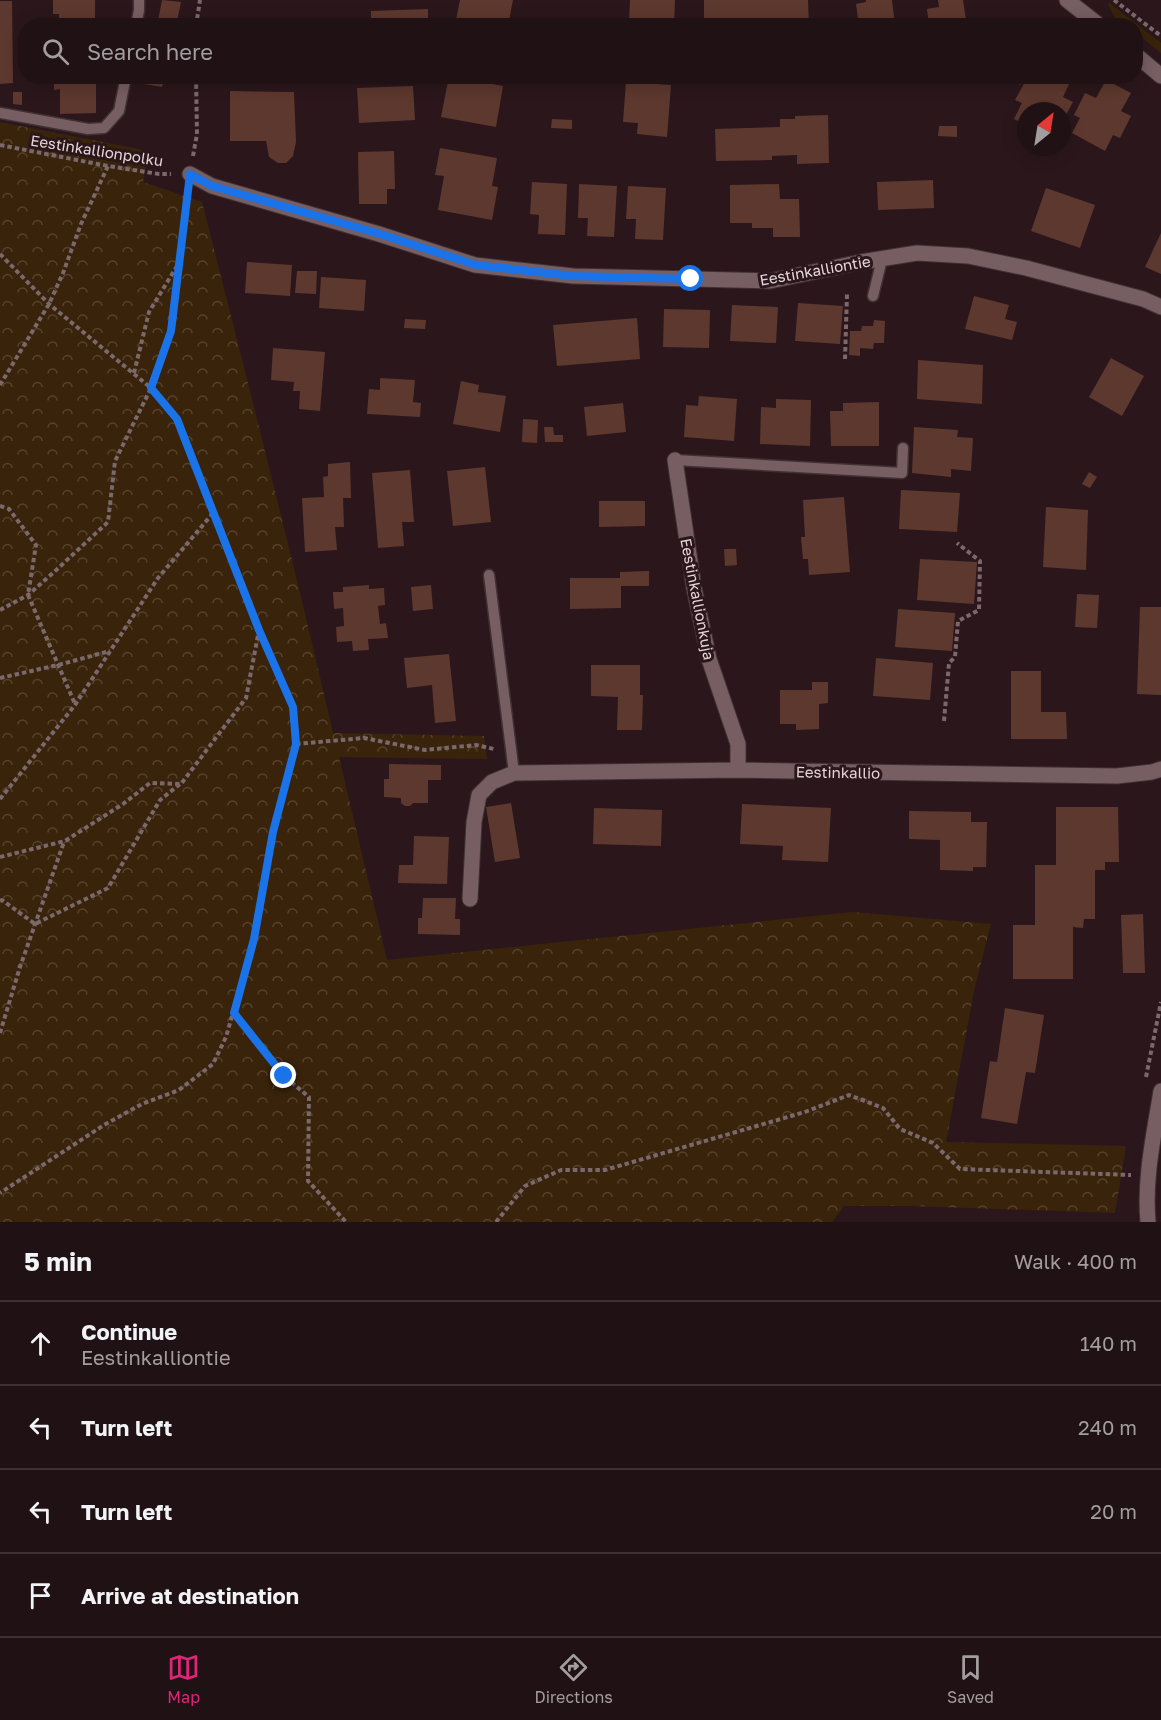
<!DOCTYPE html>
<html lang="en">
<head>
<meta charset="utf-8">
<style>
	body { margin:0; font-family:"Golos Text",sans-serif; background:#2d1f22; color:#f1f3f6 }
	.compass { position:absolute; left:1017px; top:102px; width:54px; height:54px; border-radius:50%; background:#201114; box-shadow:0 3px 15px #0003; rotate:30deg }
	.stop { position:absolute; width:18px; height:18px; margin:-14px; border:4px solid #1a73e8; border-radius:50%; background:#fff }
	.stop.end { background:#1a73e8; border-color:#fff; box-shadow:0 2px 6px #0008 }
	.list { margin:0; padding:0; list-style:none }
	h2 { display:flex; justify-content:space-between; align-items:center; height:78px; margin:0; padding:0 24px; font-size:26px }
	h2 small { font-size:20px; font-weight:400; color:#a29da0 }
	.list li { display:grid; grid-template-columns:39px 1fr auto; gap:18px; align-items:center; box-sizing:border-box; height:84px; padding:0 24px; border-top:2px solid #3d3134 }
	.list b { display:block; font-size:22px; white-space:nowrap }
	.list p { margin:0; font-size:20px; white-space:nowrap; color:#a29da0 }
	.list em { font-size:20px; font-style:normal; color:#a29da0 }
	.icon { flex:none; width:33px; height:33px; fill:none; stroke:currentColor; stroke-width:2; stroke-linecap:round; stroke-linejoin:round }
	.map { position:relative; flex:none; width:1161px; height:1222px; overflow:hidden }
	.search { position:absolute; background:#201114; box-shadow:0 3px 15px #0003; left:18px; right:18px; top:18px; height:66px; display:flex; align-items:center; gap:15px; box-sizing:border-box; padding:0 21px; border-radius:24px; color:#a29da0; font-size:22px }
	.sheet { height:414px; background:#201114 }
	nav { display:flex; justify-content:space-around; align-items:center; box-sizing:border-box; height:84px; border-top:2px solid #3d3134; background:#201114; font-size:16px; color:#a29da0 }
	nav a { display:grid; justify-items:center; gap:3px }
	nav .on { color:#db2777 }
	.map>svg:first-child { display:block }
	.grass { fill:#39230a }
	.forest { fill:url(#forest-crowns) }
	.building { fill:#5d382e }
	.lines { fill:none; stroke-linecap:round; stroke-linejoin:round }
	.service-casing { stroke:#403234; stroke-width:13 }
	.minor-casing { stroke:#403234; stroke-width:17 }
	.tertiary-casing { stroke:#403234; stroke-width:17 }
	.path { stroke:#7a686c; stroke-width:4; stroke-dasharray:4.5 3; stroke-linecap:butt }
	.service { stroke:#775e63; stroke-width:10 }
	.minor { stroke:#775e63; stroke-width:15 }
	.tertiary { stroke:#775e63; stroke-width:15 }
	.route { stroke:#1a73e8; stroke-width:8 }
	.labels { text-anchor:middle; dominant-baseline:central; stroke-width:6; stroke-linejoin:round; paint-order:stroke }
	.street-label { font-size:15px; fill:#e5d7d9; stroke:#2b171b }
</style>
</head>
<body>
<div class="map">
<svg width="1161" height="1222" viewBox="0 0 1161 1222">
	<defs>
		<pattern id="forest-crowns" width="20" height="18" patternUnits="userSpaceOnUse" patternTransform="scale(1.5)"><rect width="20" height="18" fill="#39230a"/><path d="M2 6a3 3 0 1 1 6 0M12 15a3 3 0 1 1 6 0" fill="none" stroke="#56422d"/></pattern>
	</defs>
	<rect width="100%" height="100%" fill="#2b171b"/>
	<path class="grass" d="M1108,2L1161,43V53L1136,33V26C1120,26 1112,17 1108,2Z"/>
	<path class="forest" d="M0,122L149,151L143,182L202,202C247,379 292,555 333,733L484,736L487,759L339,757L387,960L853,912L991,924L974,991L946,1142L1126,1146L1115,1213L913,1206H844L832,1222H0Z"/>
	<path class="building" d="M53,0H95V26H59V14H53Z
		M162,0L181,2L176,26H157Z
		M460,0H513L508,26H486L456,20Z
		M630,0H675L674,26H644V24L629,23Z
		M704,0H808L809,26H704Z
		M866,0H892L895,26H859L856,4L866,2Z
		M938,0H963L967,26H929L927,9L939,7Z
		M0,1H12L13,83L0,84Z
		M428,9V26H371V11Z
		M54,76H96V113L60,114V89L54,90Z
		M146,76H165L162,87L144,84Z
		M449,76L503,86L496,127L441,117Z
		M565,76H602V82L565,80Z
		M939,76H961V78L939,82Z
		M1003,76H1025L1020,85Z
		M1041,76H1070L1072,78L1063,97L1073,102L1062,122V111H1026V125L1014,119L1022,103L1015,100L1027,78L1038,84Z
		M1106,80L1131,93L1121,111L1131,116L1120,138L1113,135L1105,151L1072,133L1080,118L1074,115L1085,93L1096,98Z
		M626,82L671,85L667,137L637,134L638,123L623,122Z
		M413,86L415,120L359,123L357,88Z
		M230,91L294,92L296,142L293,156L286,163H278L269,157L266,141H230Z
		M13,92H22V105L13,104Z
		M828,115L829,163L797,164V155L772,156V160L716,161L715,129L780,127V119H795V116Z
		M552,119L572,120V129L551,128Z
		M939,126H957V137L938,136Z
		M440,148L497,158L492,186L498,187L492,220L438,210L444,176L435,175Z
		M394,151L395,189H387V204H359L358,152Z
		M933,180L934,208L878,210L877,182Z
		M532,182L567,184L565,235L538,234L539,215L530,214Z
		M579,184L617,186L614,237L587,236L588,218H578Z
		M779,184L780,199H799L800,237H773V228H752V223H730V185Z
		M628,186L666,188L663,240L635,239L636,219H626Z
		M1046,188L1095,205L1080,248L1031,231Z
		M1161,233V274L1145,267Z
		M247,262L292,265L290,296L245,293Z
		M297,271H317L316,294L295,293Z
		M321,277L366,280L364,311L319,308Z
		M974,296L1009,305L1005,319L1017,322L1012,340L965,329Z
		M798,303L843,306L840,344L795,341Z
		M732,305L778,307L776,343L730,341Z
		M664,309L710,310L709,348L663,347Z
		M637,318L640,359L557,366L553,325Z
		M405,319L426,320L425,329L404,328Z
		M874,320L885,321L884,343H874L873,349L860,348V356L849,355L850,331H861L862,326H873Z
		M273,348L325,352L320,411L299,409L300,391H293L294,382L271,380Z
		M1111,358L1144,376L1122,416L1089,397Z
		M918,360L983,365L982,404L917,399Z
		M380,378L415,380L413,402L421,403L420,417L367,414L369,389L380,390Z
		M461,381L479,385L478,392L506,396L500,432L453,424Z
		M699,396L737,399L734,441L684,437L686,405L698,406Z
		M776,399L811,400L810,446L760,444L761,407L776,408Z
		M879,402V446H831L830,411H843V403Z
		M623,403L626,432L587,436L584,407Z
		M523,419L538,420L537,443L522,442Z
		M544,427H553L554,435H563V442H545Z
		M914,427L958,430L957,437L973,438L971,471L951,469V477L912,473Z
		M350,462L351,498H343L344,527H335L337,550L305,552L302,498L324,497L323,477L328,476V464Z
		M485,467L491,522L453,526L447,471Z
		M410,470L414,522H402L404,546L378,548L372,473Z
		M1089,472L1097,477L1090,488L1082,484Z
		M901,490L960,493L957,532L899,529Z
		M844,497L850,572L809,575L808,559H803L801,537H805L803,500Z
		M599,501H645V526L599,527Z
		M1046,507L1088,510L1086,570L1043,567Z
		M724,549H736L737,565L725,566Z
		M920,559L977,562L974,604L917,600Z
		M649,571V586H621V608L570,609V578H620V572Z
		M369,585V589L384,588L385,605L378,606L380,624L386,623L388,638L368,639L369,650L353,651L352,641L337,642L336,627L344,626L343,608L334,609L333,592H343V587Z
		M431,585L433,609L413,611L411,587Z
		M1077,594L1099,595L1097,628L1075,627Z
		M1140,607H1161V695L1137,694Z
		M898,609L955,613L952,651L895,647Z
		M449,654L456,721L435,723L432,685L407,688L404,658Z
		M876,658L933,663L930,700L873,696Z
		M591,665H640V695H643L642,730H617L618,697L591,696Z
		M1011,671H1041V712H1066L1067,739H1011Z
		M812,682H828V703L819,704V729L796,730V724H780V690H812Z
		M389,764L441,765V780H428V803H413L410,806H405L401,803V798L384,797V779H389Z
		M511,803L520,858L495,862L486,807Z
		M742,804L831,808L828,862L782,860L783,846L740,844Z
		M1056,807H1118L1119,862H1105V870H1095V919H1084L1083,928L1073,927V979H1013V925H1035V865H1056Z
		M594,808L662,810L661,846L593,844Z
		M909,811L971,812V822H987L986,867H973V871L940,870V840L909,839Z
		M414,836L449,837L447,884L398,883L399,865H413Z
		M423,898H456L455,919H460V935L418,934V918H422Z
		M1143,914L1145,973H1123L1121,915Z
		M1005,1008L1044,1015L1035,1073L1026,1072L1017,1124L981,1118L990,1061L997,1062Z"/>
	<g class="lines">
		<g class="service-casing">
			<path id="service" d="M136,26L139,10V0
				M0,113L88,129L104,128L119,111L126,76
				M873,296L882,259
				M675,460L902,473L903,448
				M489,575L514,773"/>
		</g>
		<g class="minor-casing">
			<path id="minor" d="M190,174L212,186L379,234L475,265L573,276L770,281L861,262L917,253L968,256L1026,268L1143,299L1161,307
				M675,460L694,588L709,659L738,744V770
				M470,899L474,822L479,795L492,782L514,773L738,770L1117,776L1152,772L1161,769"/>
		</g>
		<g class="tertiary-casing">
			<path id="tertiary" d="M1067,0L1100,26
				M1136,55L1161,76
				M1148,1222C1144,1178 1154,1135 1161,1091"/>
		</g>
		<path class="path" d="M1114,0L1161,36
			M196,26L200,0
			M0,145L108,166L159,174H171
			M193,156L197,134L196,76
			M0,254L49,304L151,388L177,419L259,630L293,707L296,744L273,832L254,939L226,1037L213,1064L179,1090L142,1104L104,1125L0,1193
			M845,359L847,294
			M134,373L149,312L177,266
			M0,385L49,304L63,273L81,224L108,166
			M0,506L9,509L36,545L28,595L75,704
			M0,610L28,595L53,573L108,522L115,461L151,388L171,331L187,193
			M0,678L58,665L110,651
			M944,721L949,663L955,657L958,621L979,610L980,561L957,543
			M296,744L364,738L425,750L476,745L494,749
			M0,799L75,705L158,578L214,512
			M0,857L65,841L123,804L150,783L181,784L246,698L259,630
			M0,901L2,900L35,924L108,888L160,800L180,784
			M234,1013L284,1076L309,1097L308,1181L346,1222
			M0,1033L20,967L64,842
			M1146,1077L1161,1002
			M496,1222L525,1186L561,1170H605L805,1112L849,1095L883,1108L900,1129L933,1143L960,1169L1131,1175"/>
		<use href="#service" class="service"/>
		<use href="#minor" class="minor"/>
		<use href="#tertiary" class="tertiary"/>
	</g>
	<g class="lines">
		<path class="route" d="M284,1076L234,1013L254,939L273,832L296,744L293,707L259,630L177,419L151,388L171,331L190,174L212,186L380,234L476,265L573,276L691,279"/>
	</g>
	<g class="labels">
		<g class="street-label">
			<text transform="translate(97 150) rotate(9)">Eestinkallionpolku</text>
			<text transform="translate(815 270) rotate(-10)">Eestinkalliontie</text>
			<text transform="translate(698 599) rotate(79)">Eestinkallionkuja</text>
			<text transform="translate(838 772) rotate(1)">Eestinkallio</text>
		</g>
	</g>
</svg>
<svg class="compass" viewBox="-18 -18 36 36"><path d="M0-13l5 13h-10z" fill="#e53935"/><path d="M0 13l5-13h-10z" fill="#a29da0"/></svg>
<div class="stop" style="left:691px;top:279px"></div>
<div class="stop end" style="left:284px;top:1076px"></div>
<div class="search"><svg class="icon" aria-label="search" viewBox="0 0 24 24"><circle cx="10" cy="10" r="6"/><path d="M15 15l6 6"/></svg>Search here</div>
</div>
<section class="sheet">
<h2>5 min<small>Walk · 400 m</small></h2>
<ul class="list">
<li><svg class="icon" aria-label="ahead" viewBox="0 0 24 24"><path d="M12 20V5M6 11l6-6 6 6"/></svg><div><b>Continue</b><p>Eestinkalliontie</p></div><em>140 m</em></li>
<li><svg class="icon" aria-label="left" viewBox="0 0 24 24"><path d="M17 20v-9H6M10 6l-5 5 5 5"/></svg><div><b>Turn left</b></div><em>240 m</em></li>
<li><svg class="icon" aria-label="left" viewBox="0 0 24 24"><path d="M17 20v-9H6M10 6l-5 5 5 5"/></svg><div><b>Turn left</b></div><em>20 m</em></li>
<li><svg class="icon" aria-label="arrive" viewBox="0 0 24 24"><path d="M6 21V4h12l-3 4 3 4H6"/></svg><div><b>Arrive at destination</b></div></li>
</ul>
</section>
<nav>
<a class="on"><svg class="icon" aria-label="map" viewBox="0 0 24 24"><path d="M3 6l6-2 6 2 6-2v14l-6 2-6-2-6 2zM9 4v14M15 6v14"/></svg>Map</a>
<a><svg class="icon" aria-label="directions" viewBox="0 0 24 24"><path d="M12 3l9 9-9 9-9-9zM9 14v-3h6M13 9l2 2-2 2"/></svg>Directions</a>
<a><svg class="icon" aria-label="saved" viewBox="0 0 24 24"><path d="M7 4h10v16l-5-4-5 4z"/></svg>Saved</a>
</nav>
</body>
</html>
